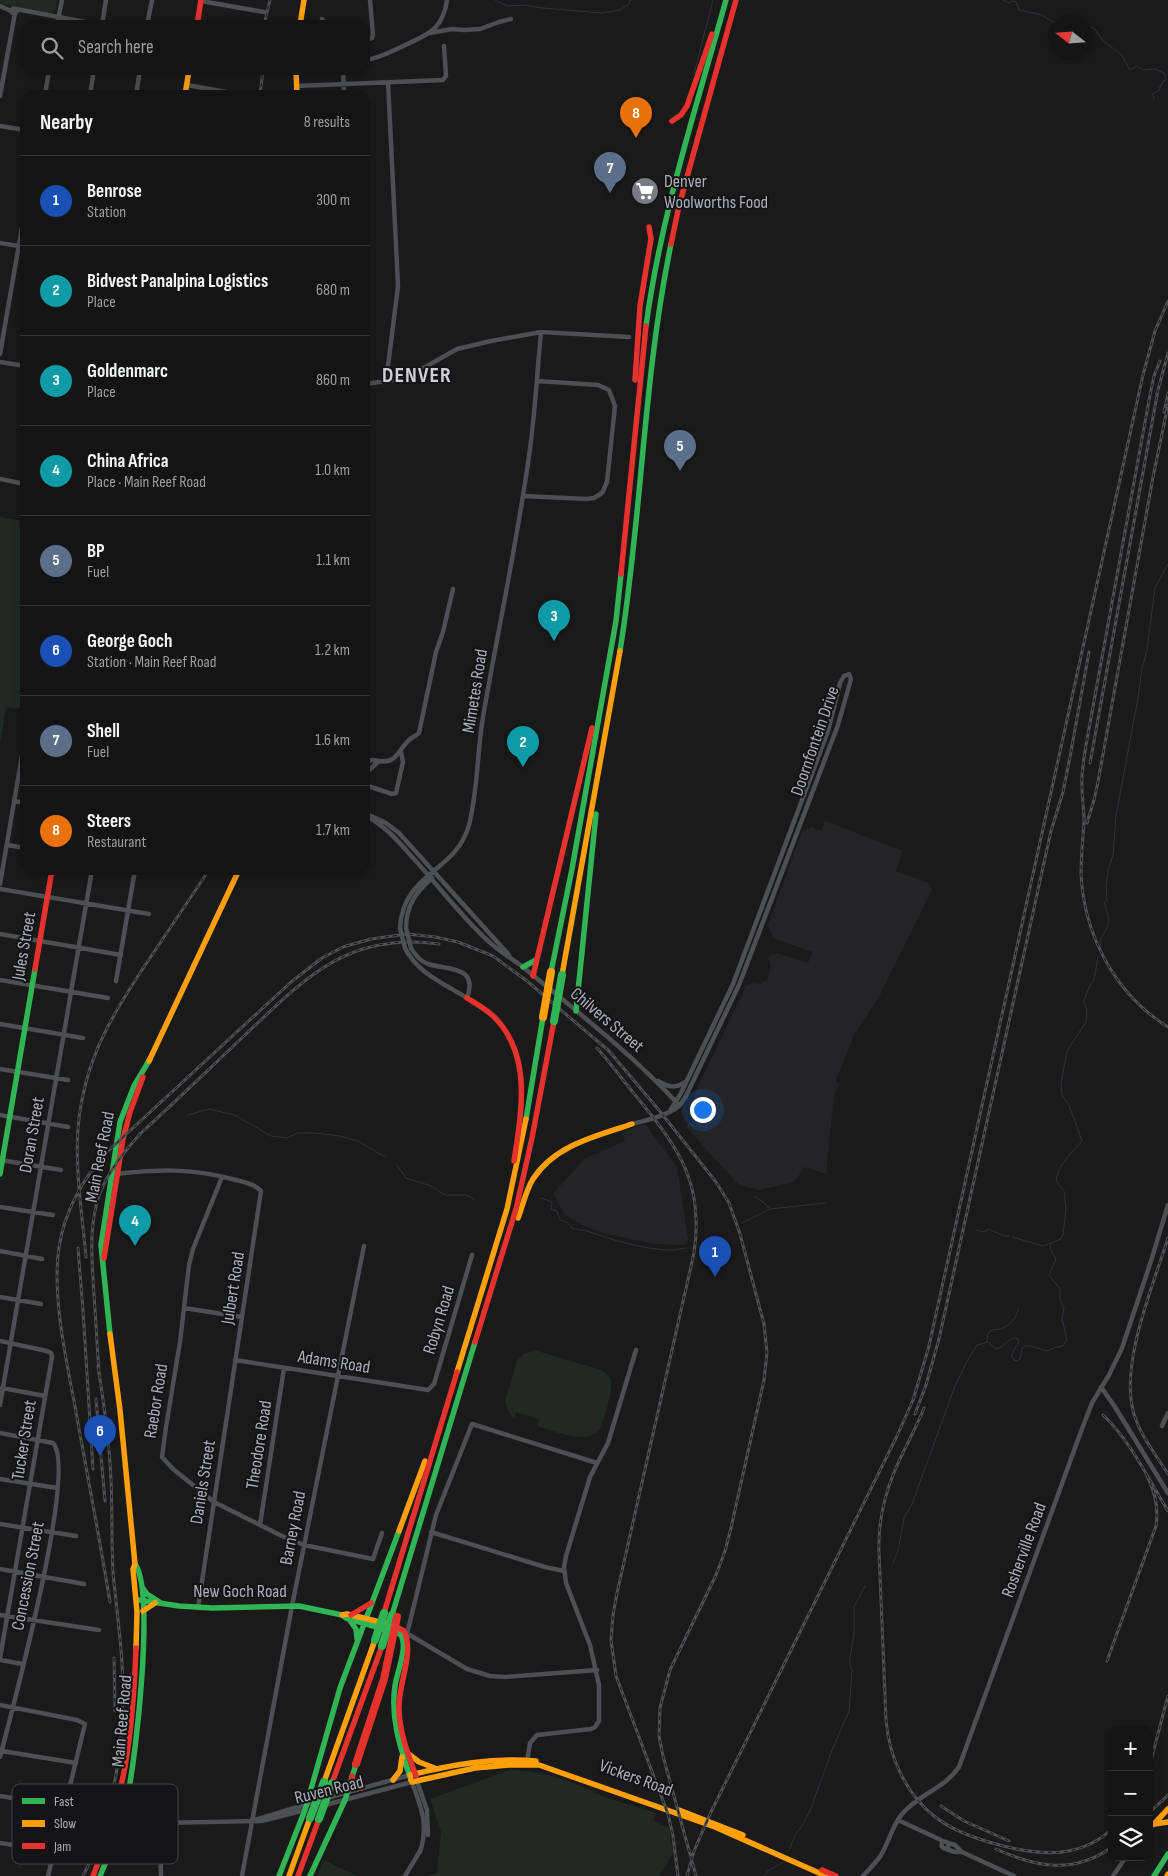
<!DOCTYPE html>
<html lang="en">
<head>
<meta charset="utf-8">
<style>
	body { margin:0; font-family:"Sofia Sans Condensed",sans-serif; background:#212122; color:#f1f3f6 }
	.controls { position:absolute; right:15px; bottom:15px; display:grid; overflow:hidden; border-radius:10px; box-shadow:0 2px 12px #0003 }
	.controls button { width:45px; height:45px; display:grid; place-items:center; padding:0; border:0; border-bottom:1px solid #333334; background:#141414; color:#f1f3f6; font:25px sans-serif }
	.compass { position:absolute; left:1048px; top:15px; width:45px; height:45px; border-radius:50%; background:#141414; box-shadow:0 2px 12px #0003; rotate:287deg }
	.you { position:absolute; left:702px; top:1109px; width:18px; height:18px; margin:-12px; border:4px solid #fff; border-radius:50%; background:#1a73e8; box-shadow:0 0 0 8px #1a73e833 }
	.badge { display:grid; place-items:center; width:32px; height:32px; border-radius:50%; background:#797b82; color:#fff; font-size:16px; font-weight:700 }
	.pin { position:absolute; translate:-50% -41px; filter:drop-shadow(0 1px 2px #0008) }
	.pin::after { content:''; position:absolute; top:26px; width:18px; height:15px; background:inherit; clip-path:polygon(0 0,100% 0,50% 100%) }
	.list { margin:0; padding:0; list-style:none }
	h2 { display:flex; justify-content:space-between; align-items:center; height:65px; margin:0; padding:0 20px; font-size:21px }
	h2 small { font-size:16px; font-weight:400; color:#9d9ea0 }
	.list li { display:grid; grid-template-columns:32px 1fr auto; gap:15px; align-items:center; box-sizing:border-box; height:90px; padding:0 20px; border-top:1px solid #333334 }
	.list b { display:block; font-size:19px; white-space:nowrap }
	.list p { margin:0; font-size:16px; white-space:nowrap; color:#9d9ea0 }
	.list em { font-size:16px; font-style:normal; color:#9d9ea0 }
	.icon { flex:none; width:28px; height:28px; fill:none; stroke:currentColor; stroke-width:2; stroke-linecap:round; stroke-linejoin:round }
	.map { position:relative; flex:none; width:1168px; height:1876px; overflow:hidden }
	.search { position:absolute; background:#141414; box-shadow:0 2px 12px #0003; left:20px; top:20px; width:350px; height:55px; display:flex; align-items:center; gap:12px; box-sizing:border-box; padding:0 18px; border-radius:15px; color:#9d9ea0; font-size:19px }
	.panel { position:absolute; background:#141414; box-shadow:0 2px 12px #0003; left:20px; top:90px; width:350px; height:785px; border-radius:15px }
	.map>svg:first-child { display:block }
	.built { fill:#242426 }
	.green { fill:#222924 }
	.lines { fill:none; stroke-linecap:round; stroke-linejoin:round }
	.stream { stroke:#2e333b; stroke-width:1 }
	.street { stroke:#4e4f53; stroke-width:4.5 }
	.fast { stroke:#30b455; stroke-width:5.5 }
	.slow { stroke:#ff9f0a; stroke-width:5.5 }
	.jam { stroke:#e5322d; stroke-width:5.5 }
	.rail-casing { stroke:#4f5053; stroke-width:3 }
	.rail { stroke:#141416; stroke-width:1; stroke-dasharray:4; stroke-linecap:butt }
	.street-bridge { stroke:#4e4f53; stroke-width:4.5 }
	.fast-bridge { stroke:#30b455; stroke-width:8 }
	.slow-bridge { stroke:#ff9f0a; stroke-width:8 }
	.jam-bridge { stroke:#e5322d; stroke-width:8 }
	.labels { text-anchor:middle; dominant-baseline:central; stroke-width:4; stroke-linejoin:round; paint-order:stroke }
	.poi-label { font-size:18px; fill:#acafba; stroke:#141416; text-anchor:start }
	.street-label { font-size:18px; fill:#acafba; stroke:#141416 }
	.district-label { font-size:22px; font-weight:bold; letter-spacing:1px; fill:#cdced6; stroke:#141416 }
	.key { fill:#141416; stroke:#424247; stroke-width:1 }
	.key-label { font-size:14px; fill:#acafba }
</style>
</head>
<body>
<div class="map">
<svg width="1168" height="1876" viewBox="0 0 1168 1876">
	<rect width="100%" height="100%" fill="#1a1a1a"/>
	<path class="built" d="M825,821L903,851L896,871L931,884L929,886L932,889L880,995L854,1035L836,1081L840,1085L834,1094L826,1174L805,1167L794,1182L760,1190L739,1185L686,1127L694,1119L690,1115L697,1088L746,986L753,983L760,984L767,980L771,968L768,957L772,954L776,955L777,953L808,963L812,952L773,938L768,925L802,832L812,827L821,831Z
		M645,1124L677,1167L688,1239L684,1245L655,1244L606,1234L586,1227L565,1215L553,1194L584,1159L625,1141L622,1132Z"/>
	<path class="green" d="M0,0H57L56,9L51,14L3,4L0,3Z
		M25,507V705L17,709L6,707L0,743V517L23,521Z
		M534,1350L601,1370C605,1373 609,1375 611,1381C613,1389 604,1422 599,1430C598,1432 593,1435 590,1436C578,1441 550,1430 537,1426L539,1419L516,1412L514,1419L508,1411L505,1401L517,1361L524,1354Z
		M510,1770C545,1771 566,1779 596,1793C615,1802 637,1806 656,1813L653,1821L669,1828L673,1853L659,1876H428L437,1873L441,1831L430,1799Z
		M324,1860L357,1876H317Z"/>
	<g class="lines">
		<path class="stream" d="M495,0L507,6L525,5L543,8L602,13L620,10L629,4L631,0
			M1003,0L1010,3L1012,1L1016,2L1019,10L1042,15L1053,22L1068,19H1077
			M1077,19L1083,22
			M1086,26L1094,28L1103,41L1121,54L1130,70L1137,66L1144,70L1155,69L1164,73L1166,80L1163,81L1158,91L1152,94L1154,97L1153,100
			M694,74L713,0
			M1101,947L1100,940C1111,922 1110,922 1104,902L1107,900L1106,887L1108,871L1113,855L1116,816L1138,698L1142,668L1147,650L1155,588L1168,564
			M188,1115L209,1109L235,1115L271,1136L287,1138L298,1133H316L340,1136L358,1141L385,1157
			M397,1165L406,1178L431,1186L445,1195H467L475,1200
			M754,1196L763,1202L769,1208
			M541,1198L552,1202L551,1209L557,1211L560,1220L567,1222C569,1224 570,1226 572,1228C577,1230 582,1230 587,1231C613,1240 639,1248 666,1250C673,1251 679,1249 685,1248
			M742,1223L770,1209L825,1203
			M976,1230L984,1232L989,1229
			M991,1230L1004,1236H1009
			M1012,1237L1043,1246L1061,1239L1063,1234L1066,1210L1064,1191L1056,1181C1058,1164 1071,1154 1082,1141L1069,1105L1062,1095L1061,1084L1067,1051L1086,1022L1087,1011L1084,1001L1089,987L1094,980L1098,957
			M987,1342C987,1325 996,1332 1003,1328C1011,1324 1017,1318 1018,1309
			M893,1563L898,1551L904,1518L912,1504L955,1386L967,1361L977,1345L988,1342L996,1349C1004,1347 1007,1339 1016,1338L1019,1340C1018,1346 1012,1350 1012,1357L1014,1360L1017,1361L1020,1359L1022,1348C1030,1342 1038,1350 1048,1351L1053,1348L1063,1346L1067,1339L1062,1319L1064,1308L1060,1300V1289L1049,1275L1056,1259L1050,1249L1051,1244
			M789,1851L795,1835L802,1826L810,1811L832,1750L849,1711L852,1671L850,1666V1657L854,1634V1607L865,1586
			M764,1876L768,1871L783,1862"/>
		<path class="street" d="M201,1L264,12
			M0,6L11,11
			M11.5 11a2.5 2.5 0 1 1 5 0a2.5 2.5 0 1 1-5 0Z
			M16,9L101,25
			M322,19L325,25
			M57,25L62,0
			M102,25L106,0
			M147,25L152,0
			M430,33L452,29L464,30L480,29L499,22L511,19
			M365,41L372,38L373,35L370,0
			M365,60C378,59 390,52 401,47C426,35 443,31 447,0
			M343,70L344,95
			M187,85L237,94
			M297,86L443,80L446,76L444,46
			M45,95L49,70
			M90,95L94,70
			M136,95L140,70
			M0,96L15,13
			M0,126L25,130
			M0,243L25,247
			M0,354L25,210
			M0,362L25,366
			M386,382L398,286L388,82
			M365,384L401,379L420,370L457,349L491,341L541,332L629,337
			M0,479L25,484
			M24,483L25,475
			M523,496L587,499L594,498L602,493L607,482L615,406L609,390L598,385L537,381
			M365,761L373,760L379,761
			M365,774L379,761C397,764 399,749 409,740C412,737 416,736 419,733L436,652L443,632L453,589
			M365,785L392,794L396,793L403,762L401,752
			M14,801L25,803
			M369,815L386,823L399,833L509,955
			M365,816C385,825 399,842 413,858C438,885 460,915 487,940C498,951 511,958 523,967C576,1011 631,1053 677,1103
			M7,845L25,848
			M0,884L25,738
			M0,889L149,914
			M400,928C403,872 456,873 469,825C478,790 477,752 483,717C498,630 517,543 529,456C535,415 537,374 541,332
			M406,928C406,906 416,892 432,878
			M0,934L121,955
			M405,948C417,973 445,984 467,998C479,965 447,970 428,964C420,961 415,955 411,948
			M0,980L108,998
			M116,981L135,870
			M0,1024L83,1038
			M0,1069L68,1080
			M658,1081C668,1087 675,1089 685,1082
			M0,1115L68,1127
			M632,1124C647,1120 667,1116 679,1106C682,1103 684,1099 686,1096L739,985L838,725L851,679L849,674L844,676L840,683L828,731L733,984L681,1093L670,1111
			M0,1160L61,1170
			M115,1174C160,1169 192,1168 236,1180C244,1182 255,1184 261,1191L198,1608
			M222,1177L193,1249L189,1265L180,1342L166,1427L162,1457L173,1469L214,1502L284,1537L304,1545L373,1559L382,1533
			M0,1207L53,1215
			M0,1251L42,1259
			M0,1297L41,1304
			M184,1308L242,1317
			M0,1341L47,1351L51,1353L52,1357L0,1658
			M235,1360L428,1390L434,1384L472,1255
			M1101,1387L1115,1407L1168,1493
			M2,1388L45,1396
			M0,1405L92,870
			M1162,1426L1168,1413
			M0,1433L53,1443C78,1470 11,1714 0,1757
			M0,1479L57,1488
			M0,1524L76,1536
			M260,1525L284,1368
			M431,1532L545,1567L564,1571
			M0,1569L84,1584
			M0,1615L99,1630
			M408,1634L467,1669L490,1676L505,1677L597,1670
			M406,1638L436,1515L472,1424L597,1463
			M0,1660L23,1664
			M0,1705L77,1720L85,1724L48,1876
			M2,1751L76,1763
			M527,1762L530,1743L537,1735L591,1729L595,1727L599,1721V1685L590,1645L566,1583L564,1567L566,1556L590,1477L608,1443L636,1350
			M417,1781L427,1810L428,1835
			M0,1796L65,1807
			M327,1798L410,1775
			M325,1805L412,1782C421,1808 429,1824 420,1852
			M255,1820L317,1801
			M898,1820L941,1840L943,1842
			M160,1823L161,1876
			M117,1827L128,1828L160,1823L262,1821L305,1810
			M1149,1830L1154,1824
			M116,1832H132L146,1825
			M941.5 1845a3.5 3.5 0 1 1 7 0a3.5 3.5 0 1 1-7 0Z
			M0,1843L55,1851
			M948,1843L955,1845L962,1852L1014,1876
			M946,1849L955,1852H962
			M242,1876L292,1606L364,1246
			M405,1876L420,1851
			M863,1876C869,1869 876,1863 881,1855C889,1842 892,1826 902,1814C919,1794 945,1788 959,1767L1083,1426L1092,1403L1109,1375L1122,1348L1151,1261L1168,1205
			M1113,1876L1126,1857"/>
		<path class="fast" d="M646,326C661,215 696,108 726,0
			M620,651C642,516 643,379 671,244
			M523,967L536,960
			M551,972L572,869L616,621L621,574
			M576,1011L596,814
			M526,1119L543,1017
			M0,1174L35,969
			M110,1334L101,1245L120,1122L134,1086L150,1059
			M142,1587L147,1594L161,1603
			M139,1600L179,1606L212,1608L299,1606L342,1615L346,1618L400,1634C409,1645 397,1672 395,1686C390,1719 401,1749 411,1780
			M392,1615L475,1342
			M349,1619L356,1629L357,1639
			M100,1876C112,1849 121,1822 128,1793C136,1756 155,1591 135,1564
			M279,1876L305,1810L340,1688L399,1531
			M310,1876L345,1800L356,1764
			M1154,1876L1168,1854"/>
		<path class="slow" d="M300,25L304,0
			M296,70L297,95
			M185,95L189,70
			M562,975L620,651
			M149,1061L239,870
			M518,1218C523,1205 526,1190 533,1179C555,1145 596,1136 632,1124
			M110,1334L120,1410L135,1564L133,1569L137,1612L136,1648
			M457,1372L507,1209L526,1119
			M399,1531L425,1461
			M143,1611L155,1603
			M342,1615L347,1614L384,1623
			M410,1755L419,1762L437,1769
			M410,1775C451,1765 493,1757 536,1761
			M393,1780L400,1771L402,1757
			M411,1780L412,1782L475,1768L509,1765H539L715,1827L826,1876
			M324,1782L375,1640
			M679,1810L743,1835
			M1154,1824L1168,1809
			M1155,1824L1168,1822
			M289,1876L310,1818
			M1167,1876L1168,1874"/>
		<path class="jam" d="M197,25L201,0
			M672,121L681,115L687,106L712,34
			M671,244L679,206L736,0
			M635,380L640,306L651,239L649,227
			M621,574L646,326
			M35,969L52,870
			M533,976L592,728
			M467,998C478,1005 490,1011 498,1021C532,1060 521,1114 514,1161
			M104,1258L123,1139L130,1112L143,1077
			M475,1342L516,1209L532,1138L554,1021
			M384,1613L457,1372
			M351,1615L371,1603
			M393,1625L404,1631C415,1652 398,1684 399,1708C399,1731 408,1754 416,1776
			M352,1776L353,1782L361,1788
			M332,1783L382,1646
			M822,1870L836,1876
			M93,1876C125,1799 133,1731 136,1648
			M298,1876L319,1819"/>
		<g class="rail-casing">
			<path id="rail" d="M264,25L270,0
				M260,95L263,70
				M1160,361L1154,376L1150,395L1086,745C1084,759 1081,773 1082,787C1082,798 1084,809 1084,821C1083,839 1081,856 1081,874C1084,935 1115,994 1168,1027
				M1164,412L1168,393
				M1090,763L1158,390L1168,353
				M1087,823L1094,800L1098,782L1153,477L1168,405
				M597,1048C612,1065 626,1084 640,1101C681,1151 704,1186 694,1253L617,1593L613,1615L611,1640L616,1676L668,1814L673,1836L678,1876
				M1168,1238C1153,1286 1119,1365 1134,1414C1140,1435 1156,1455 1168,1474
				M78,1248L83,1311L93,1469
				M86,1257C82,1214 75,1170 78,1128C84,1058 114,1011 152,955C171,927 190,898 209,870
				M99,1372C97,1346 96,1321 94,1295C92,1261 88,1225 100,1193C109,1170 125,1151 141,1133C176,1101 210,1068 244,1036C304,979 348,931 439,944
				M96,1399L105,1501
				M924,1408C915,1431 902,1452 893,1475C883,1500 878,1525 879,1552L886,1720C889,1756 905,1793 934,1816C962,1839 1033,1858 1068,1851C1085,1848 1099,1841 1112,1829
				M915,1414L926,1385L939,1339L1051,831L1063,792L1070,757L1089,652
				M1103,1415C1130,1440 1149,1480 1168,1511
				M110,1602C99,1535 86,1468 74,1401C65,1355 52,1292 59,1247C65,1210 83,1178 108,1151L291,982L322,958L343,947L371,939L407,934L435,937L458,942L493,956L527,981L609,1051L658,1109L716,1182L729,1203L740,1234L764,1324L767,1353L764,1380L731,1528L725,1551L716,1575L670,1670L660,1708L659,1736L663,1756L696,1876
				M114,1658L115,1711
				M1107,1661L1156,1526C1159,1508 1155,1492 1147,1476
				M1149,1768L1168,1696
				M941,1806L964,1821L1009,1841
				M1149,1813L1168,1795
				M996,1849C1036,1867 1073,1875 1112,1847
				M83,1876C116,1811 126,1735 122,1663C120,1633 116,1603 113,1573C111,1536 113,1500 110,1463C108,1431 103,1398 98,1366
				M687,1876L694,1851L710,1814L897,1436L913,1400L929,1346L1143,375L1155,331L1168,301"/>
		</g>
		<use href="#rail" class="rail"/>
		<path class="street-bridge" d="M400,928L405,948
			M406,928L411,948"/>
		<path class="fast-bridge" d="M554,1021L562,975
			M375,1640L384,1613
			M382,1646L392,1615
			M310,1818L324,1782
			M319,1819L332,1783"/>
		<path class="slow-bridge" d="M543,1017L551,972"/>
		<path class="jam-bridge" d="M356,1764L384,1679L397,1617"/>
	</g>
	<defs>
		<g id="supermarket-disc" transform="scale(1.4375)"><circle r="9.5" fill="#797b82" stroke="#141416"/><path d="M-6-5.5h2.5l.6 2H6L4.5 2H-2.5L-4.4-4H-6ZM-1.5 3.2a1.3 1.3 0 1 0 .1 0ZM3 3.2a1.3 1.3 0 1 0 .1 0Z" fill="#fff"/></g>
	</defs>
	<g fill-rule="evenodd">
		<use href="#supermarket-disc" x="645" y="191"/>
	</g>
	<g class="labels">
		<g class="poi-label">
			<text x="664" y="181">Denver<tspan x="664" dy="21">Woolworths Food</tspan></text>
		</g>
		<g class="street-label">
			<text transform="translate(475 691) rotate(-81)">Mimetes Road</text>
			<text transform="translate(815 741) rotate(-71)">Doornfontein Drive</text>
			<text transform="translate(24 946) rotate(-80)">Jules Street</text>
			<text transform="translate(607 1020) rotate(40)">Chilvers Street</text>
			<text transform="translate(32 1135) rotate(-80)">Doran Street</text>
			<text transform="translate(100 1157) rotate(-79)">Main Reef Road</text>
			<text transform="translate(233 1288) rotate(-81)">Julbert Road</text>
			<text transform="translate(439 1320) rotate(-73)">Robyn Road</text>
			<text transform="translate(334 1362) rotate(9)">Adams Road</text>
			<text transform="translate(156 1401) rotate(-81)">Raebor Road</text>
			<text transform="translate(24 1440) rotate(-81)">Tucker Street</text>
			<text transform="translate(259 1445) rotate(-81)">Theodore Road</text>
			<text transform="translate(203 1482) rotate(-81)">Daniels Street</text>
			<text transform="translate(293 1528) rotate(-79)">Barney Road</text>
			<text transform="translate(1024 1550) rotate(-70)">Rosherville Road</text>
			<text transform="translate(28 1576) rotate(-79)">Concession Street</text>
			<text x="240" y="1591">New Goch Road</text>
			<text transform="translate(122 1721) rotate(-85)">Main Reef Road</text>
			<text transform="translate(636 1778) rotate(20)">Vickers Road</text>
			<text transform="translate(329 1790) rotate(-14)">Ruven Road</text>
		</g>
		<g class="district-label">
			<text x="417" y="375">DENVER</text>
		</g>
	</g>
	<rect x="12" y="1784" width="166" height="80" rx="8" class="key"/>
	<rect x="22" y="1798" width="23" height="6" fill="#30b455"/>
	<rect x="22" y="1820" width="23" height="7" fill="#ff9f0a"/>
	<rect x="22" y="1843" width="23" height="6" fill="#e5322d"/>
	<g class="key-label">
		<text x="54" y="1806">Fast</text>
		<text x="54" y="1828">Slow</text>
		<text x="54" y="1851">Jam</text>
	</g>
</svg>
<div class="controls">
<button>+</button>
<button>−</button>
<button><svg class="icon" aria-label="layers" viewBox="0 0 24 24"><path d="M12 4l9 5-9 5-9-5zM3 14l9 5 9-5"/></svg></button>
</div>
<svg class="compass" viewBox="-18 -18 36 36"><path d="M0-13l5 13h-10z" fill="#e53935"/><path d="M0 13l5-13h-10z" fill="#9d9ea0"/></svg>
<div class="you"></div>
<div class="pin badge" style="left:715px;top:1277px;background:#1a4fb4">1</div>
<div class="pin badge" style="left:523px;top:767px;background:#0f9aa8">2</div>
<div class="pin badge" style="left:554px;top:641px;background:#0f9aa8">3</div>
<div class="pin badge" style="left:135px;top:1246px;background:#0f9aa8">4</div>
<div class="pin badge" style="left:680px;top:471px;background:#5c6f8a">5</div>
<div class="pin badge" style="left:100px;top:1456px;background:#1a4fb4">6</div>
<div class="pin badge" style="left:610px;top:193px;background:#5c6f8a">7</div>
<div class="pin badge" style="left:636px;top:138px;background:#e8710a">8</div>
<div class="search"><svg class="icon" aria-label="search" viewBox="0 0 24 24"><circle cx="10" cy="10" r="6"/><path d="M15 15l6 6"/></svg>Search here</div>
<section class="panel">
<h2>Nearby<small>8 results</small></h2>
<ul class="list">
<li><span class="badge" style="background:#1a4fb4">1</span><div><b>Benrose</b><p>Station</p></div><em>300 m</em></li>
<li><span class="badge" style="background:#0f9aa8">2</span><div><b>Bidvest Panalpina Logistics</b><p>Place</p></div><em>680 m</em></li>
<li><span class="badge" style="background:#0f9aa8">3</span><div><b>Goldenmarc</b><p>Place</p></div><em>860 m</em></li>
<li><span class="badge" style="background:#0f9aa8">4</span><div><b>China Africa</b><p>Place · Main Reef Road</p></div><em>1.0 km</em></li>
<li><span class="badge" style="background:#5c6f8a">5</span><div><b>BP</b><p>Fuel</p></div><em>1.1 km</em></li>
<li><span class="badge" style="background:#1a4fb4">6</span><div><b>George Goch</b><p>Station · Main Reef Road</p></div><em>1.2 km</em></li>
<li><span class="badge" style="background:#5c6f8a">7</span><div><b>Shell</b><p>Fuel</p></div><em>1.6 km</em></li>
<li><span class="badge" style="background:#e8710a">8</span><div><b>Steers</b><p>Restaurant</p></div><em>1.7 km</em></li>
</ul>
</section>
</div>
</body>
</html>
